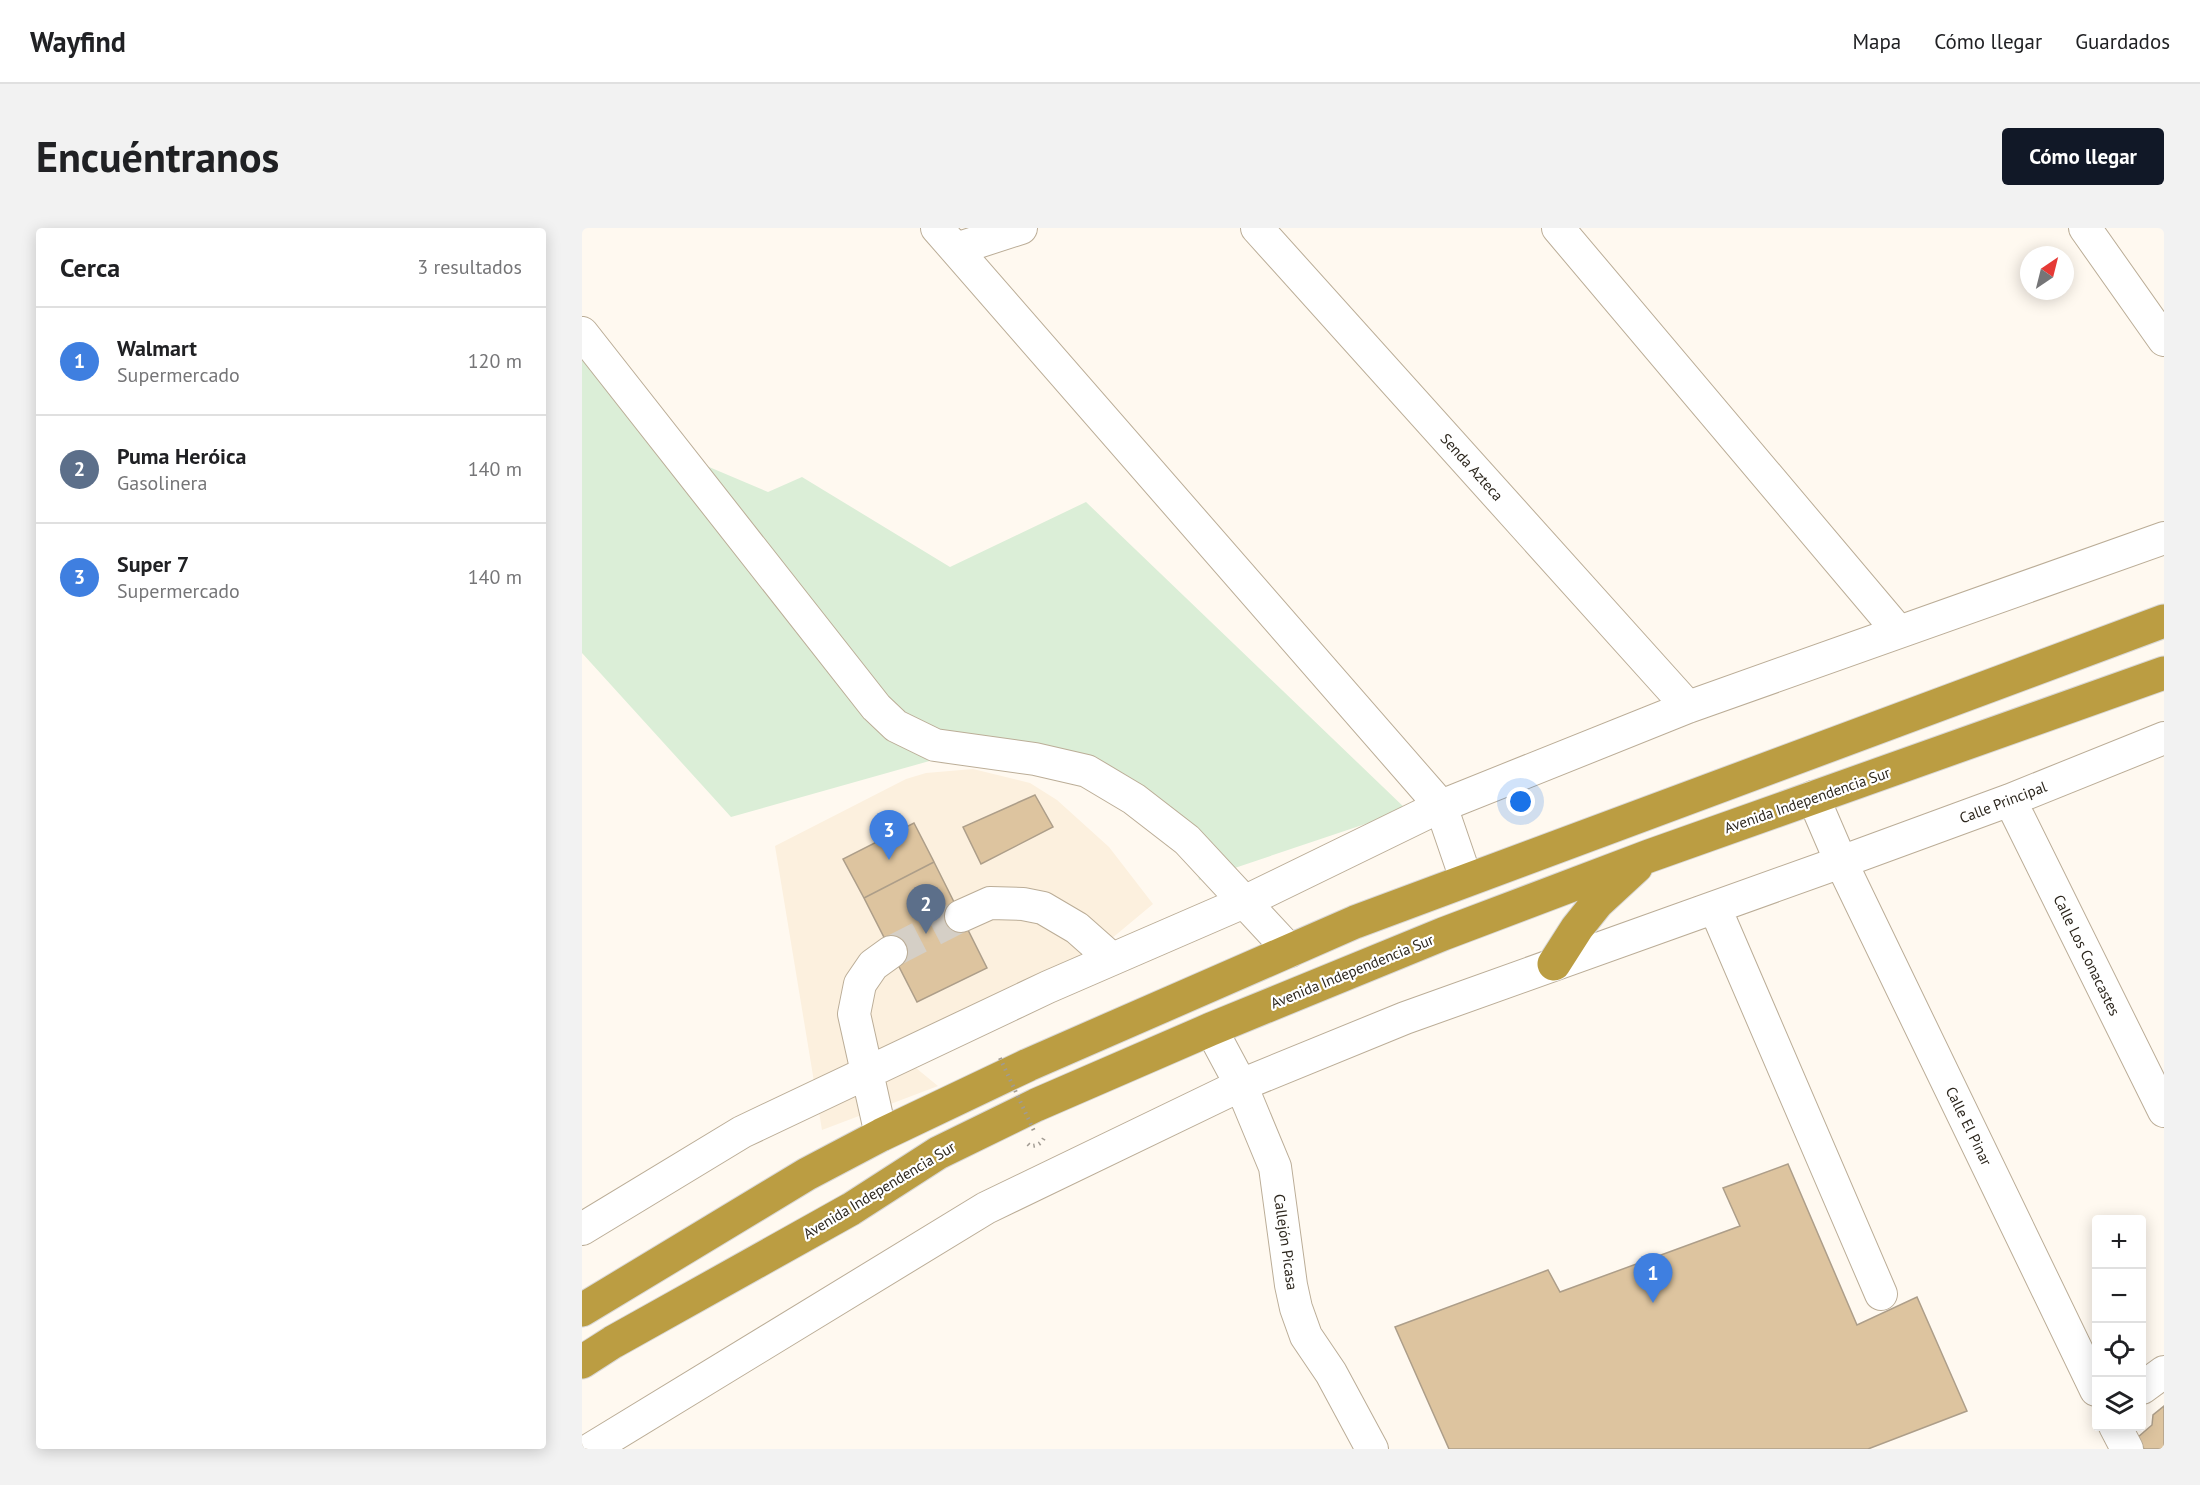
<!DOCTYPE html>
<html lang="es">
<head>
<meta charset="utf-8">
<style>
	body { margin:0; font-family:"PT Sans",sans-serif; background:#f2f2f2; color:#202124 }
	.controls { position:absolute; right:18px; bottom:18px; display:grid; overflow:hidden; border-radius:6px; box-shadow:0 3px 15px #0003 }
	.controls button { width:54px; height:54px; display:grid; place-items:center; padding:0; border:0; border-bottom:2px solid #e0e0e0; background:#fff; color:#202124; font:30px sans-serif }
	.compass { position:absolute; left:1438px; top:18px; width:54px; height:54px; border-radius:50%; background:#fff; box-shadow:0 3px 15px #0003; rotate:35deg }
	.you { position:absolute; left:939px; top:574px; width:21px; height:21px; margin:-15px; border:4px solid #fff; border-radius:50%; background:#1a73e8; box-shadow:0 0 0 9px #1a73e833 }
	.badge { display:grid; place-items:center; width:39px; height:39px; border-radius:50%; background:#111827; color:#fff; font-size:20px; font-weight:700 }
	.pin { position:absolute; translate:-50% -50px; filter:drop-shadow(0 2px 3px #0008) }
	.pin::after { content:''; position:absolute; top:32px; width:21px; height:18px; background:inherit; clip-path:polygon(0 0,100% 0,50% 100%) }
	.list { margin:0; padding:0; list-style:none }
	h2 { display:flex; justify-content:space-between; align-items:center; height:78px; margin:0; padding:0 24px; font-size:26px }
	h2 small { font-size:20px; font-weight:400; color:#757577 }
	.list li { display:grid; grid-template-columns:39px 1fr auto; gap:18px; align-items:center; box-sizing:border-box; height:108px; padding:0 24px; border-top:2px solid #e0e0e0 }
	.list b { display:block; font-size:22px; white-space:nowrap }
	.list p { margin:0; font-size:20px; white-space:nowrap; color:#757577 }
	.list em { font-size:20px; font-style:normal; color:#757577 }
	.icon { flex:none; width:33px; height:33px; fill:none; stroke:currentColor; stroke-width:2; stroke-linecap:round; stroke-linejoin:round }
	.map { position:relative; flex:none; width:1582px; height:1221px; overflow:hidden; border-radius:6px }
	header { display:flex; align-items:center; gap:36px; box-sizing:border-box; height:84px; padding:0 30px; background:#fff; border-bottom:2px solid #e0e0e0 }
	header strong { font-size:28px }
	nav { display:flex; gap:33px; margin-inline-start:auto; font-size:21px }
	.intro { display:flex; align-items:center; justify-content:space-between; box-sizing:border-box; height:144px; padding:0 36px }
	h1 { margin:0; font-size:42px }
	.button { padding:15px 27px; border-radius:6px; background:#111827; color:#fff; font-size:21px; font-weight:700 }
	main { display:flex; gap:36px; padding:0 36px }
	aside { flex:1; background:#fff; border-radius:6px; box-shadow:0 3px 15px #0003 }
	.map>svg:first-child { display:block }
	.built { fill:#fcf0de }
	.green { fill:#dbeed7 }
	.building { fill:#ddc49f; stroke:#ad9e89; stroke-width:1.5 }
	.lines { fill:none; stroke-linecap:round; stroke-linejoin:round }
	.minor-tunnel { stroke:#d5cfc6; stroke-width:32; stroke-dasharray:32 16; stroke-linecap:butt }
	.minor-casing { stroke:#bbad97; stroke-width:34 }
	.highway-casing { stroke:#d9d8d6; stroke-width:35 }
	.path { stroke:#a19b92; stroke-width:4; stroke-dasharray:1.5 4.5; stroke-linecap:butt }
	.minor { stroke:#fff; stroke-width:32 }
	.highway { stroke:#bb9d42; stroke-width:33 }
	.path-bridge { stroke:#a19b92; stroke-width:4; stroke-dasharray:1.5 4.5; stroke-linecap:butt }
	.labels { text-anchor:middle; dominant-baseline:central; stroke-width:4.5; stroke-linejoin:round; paint-order:stroke }
	.street-label { font-size:15px; fill:#2d271e; stroke:#fff }
</style>
</head>
<body>
<header>
<strong>Wayfind</strong>
<nav><a>Mapa</a><a>Cómo llegar</a><a>Guardados</a></nav>
</header>
<div class="intro"><h1>Encuéntranos</h1><a class="button">Cómo llegar</a></div>
<main>
<aside>
<h2>Cerca<small>3 resultados</small></h2>
<ul class="list">
<li><span class="badge" style="background:#3f7fe0">1</span><div><b>Walmart</b><p>Supermercado</p></div><em>120 m</em></li>
<li><span class="badge" style="background:#5c6f8a">2</span><div><b>Puma Heróica</b><p>Gasolinera</p></div><em>140 m</em></li>
<li><span class="badge" style="background:#3f7fe0">3</span><div><b>Super 7</b><p>Supermercado</p></div><em>140 m</em></li>
</ul>
</aside>
<div class="map">
<svg width="1582" height="1221" viewBox="0 0 1582 1221">
	<rect width="100%" height="100%" fill="#fff9f0"/>
	<path class="built" d="M391,541L448,555L475,572L527,619L571,676L487,746L333,829L334,840L356,858L240,902L193,618L324,551L344,545Z"/>
	<path class="green" d="M0,105L94,225L186,264L220,249L368,339L504,274L825,582L617,652L616,646L593,612L497,553L351,532L149,589L0,425Z"/>
	<path class="building" d="M453,567L471,599L399,636L381,599Z
		M332,595L352,634L282,670L261,631Z
		M352,634L405,740L335,774L282,670Z
		M1206,936L1275,1097L1335,1069L1385,1183L1286,1221H867L813,1099L966,1042L978,1064L1158,998L1141,960Z
		M1582,1178V1221H1562L1555,1210L1570,1197L1571,1187Z"/>
	<g class="lines">
		<path class="minor-tunnel" d="M309,724L379,688"/>
		<g class="minor-casing">
			<path id="minor" d="M355,0L859,578L884,651
				M675,0L1106,479
				M976,0L1317,404
				M1503,0L1582,112
				M374,21L439,0
				M0,105L294,479L314,498L353,517L453,531L505,543L552,571L605,612L708,723
				M1231,569L1259,634L1514,1162
				M1428,572L1582,883
				M1133,680L1299,1066
				M379,688L408,675L441,676L461,680L495,700L530,731
				M629,801L659,857L693,939L709,1057L714,1080L724,1108L749,1145L790,1221
				M299,907L272,786L278,756L291,737L309,724
				M0,1001L160,904L466,759L662,674L859,578L1106,479L1582,310
				M1560,1160L1582,1144
				M1533,1198L1545,1221
				M9,1221L404,980L659,857L823,790L1259,634L1428,572L1582,510"/>
		</g>
		<g class="highway-casing">
			<path id="highway" d="M972,736L995,700L1015,675L1054,639
				M0,1082L225,946L299,907L446,837L773,694L1582,393
				M0,1134L31,1114L269,981L356,925L454,877L629,801L861,706L1067,628L1582,445"/>
		</g>
		<path class="path" d="M446,916L448,918C456,918 460,915 463,908"/>
		<use href="#minor" class="minor"/>
		<use href="#highway" class="highway"/>
		<path class="path-bridge" d="M418,830L452,903"/>
	</g>
	<g class="labels">
		<g class="street-label">
			<text transform="translate(890 239) rotate(48)">Senda Azteca</text>
			<text transform="translate(1225 572) rotate(-19)">Avenida Independencia Sur</text>
			<text transform="translate(1421 574) rotate(-21)">Calle Principal</text>
			<text transform="translate(1505 727) rotate(64)">Calle Los Conacastes</text>
			<text transform="translate(770 743) rotate(-22)">Avenida Independencia Sur</text>
			<text transform="translate(1387 898) rotate(64)">Calle El Pinar</text>
			<text transform="translate(297 962) rotate(-31)">Avenida Independencia Sur</text>
			<text transform="translate(704 1014) rotate(82)">Callejón Picasa</text>
		</g>
	</g>
</svg>
<div class="controls">
<button>+</button>
<button>−</button>
<button><svg class="icon" aria-label="locate" viewBox="0 0 24 24"><circle cx="12" cy="12" r="6"/><path d="M12 2v4M12 18v4M2 12h4M18 12h4"/></svg></button>
<button><svg class="icon" aria-label="layers" viewBox="0 0 24 24"><path d="M12 4l9 5-9 5-9-5zM3 14l9 5 9-5"/></svg></button>
</div>
<svg class="compass" viewBox="-18 -18 36 36"><path d="M0-13l5 13h-10z" fill="#e53935"/><path d="M0 13l5-13h-10z" fill="#757577"/></svg>
<div class="you"></div>
<div class="pin badge" style="left:1071px;top:1075px;background:#3f7fe0">1</div>
<div class="pin badge" style="left:344px;top:706px;background:#5c6f8a">2</div>
<div class="pin badge" style="left:307px;top:632px;background:#3f7fe0">3</div>
</div>
</main>
</body>
</html>
